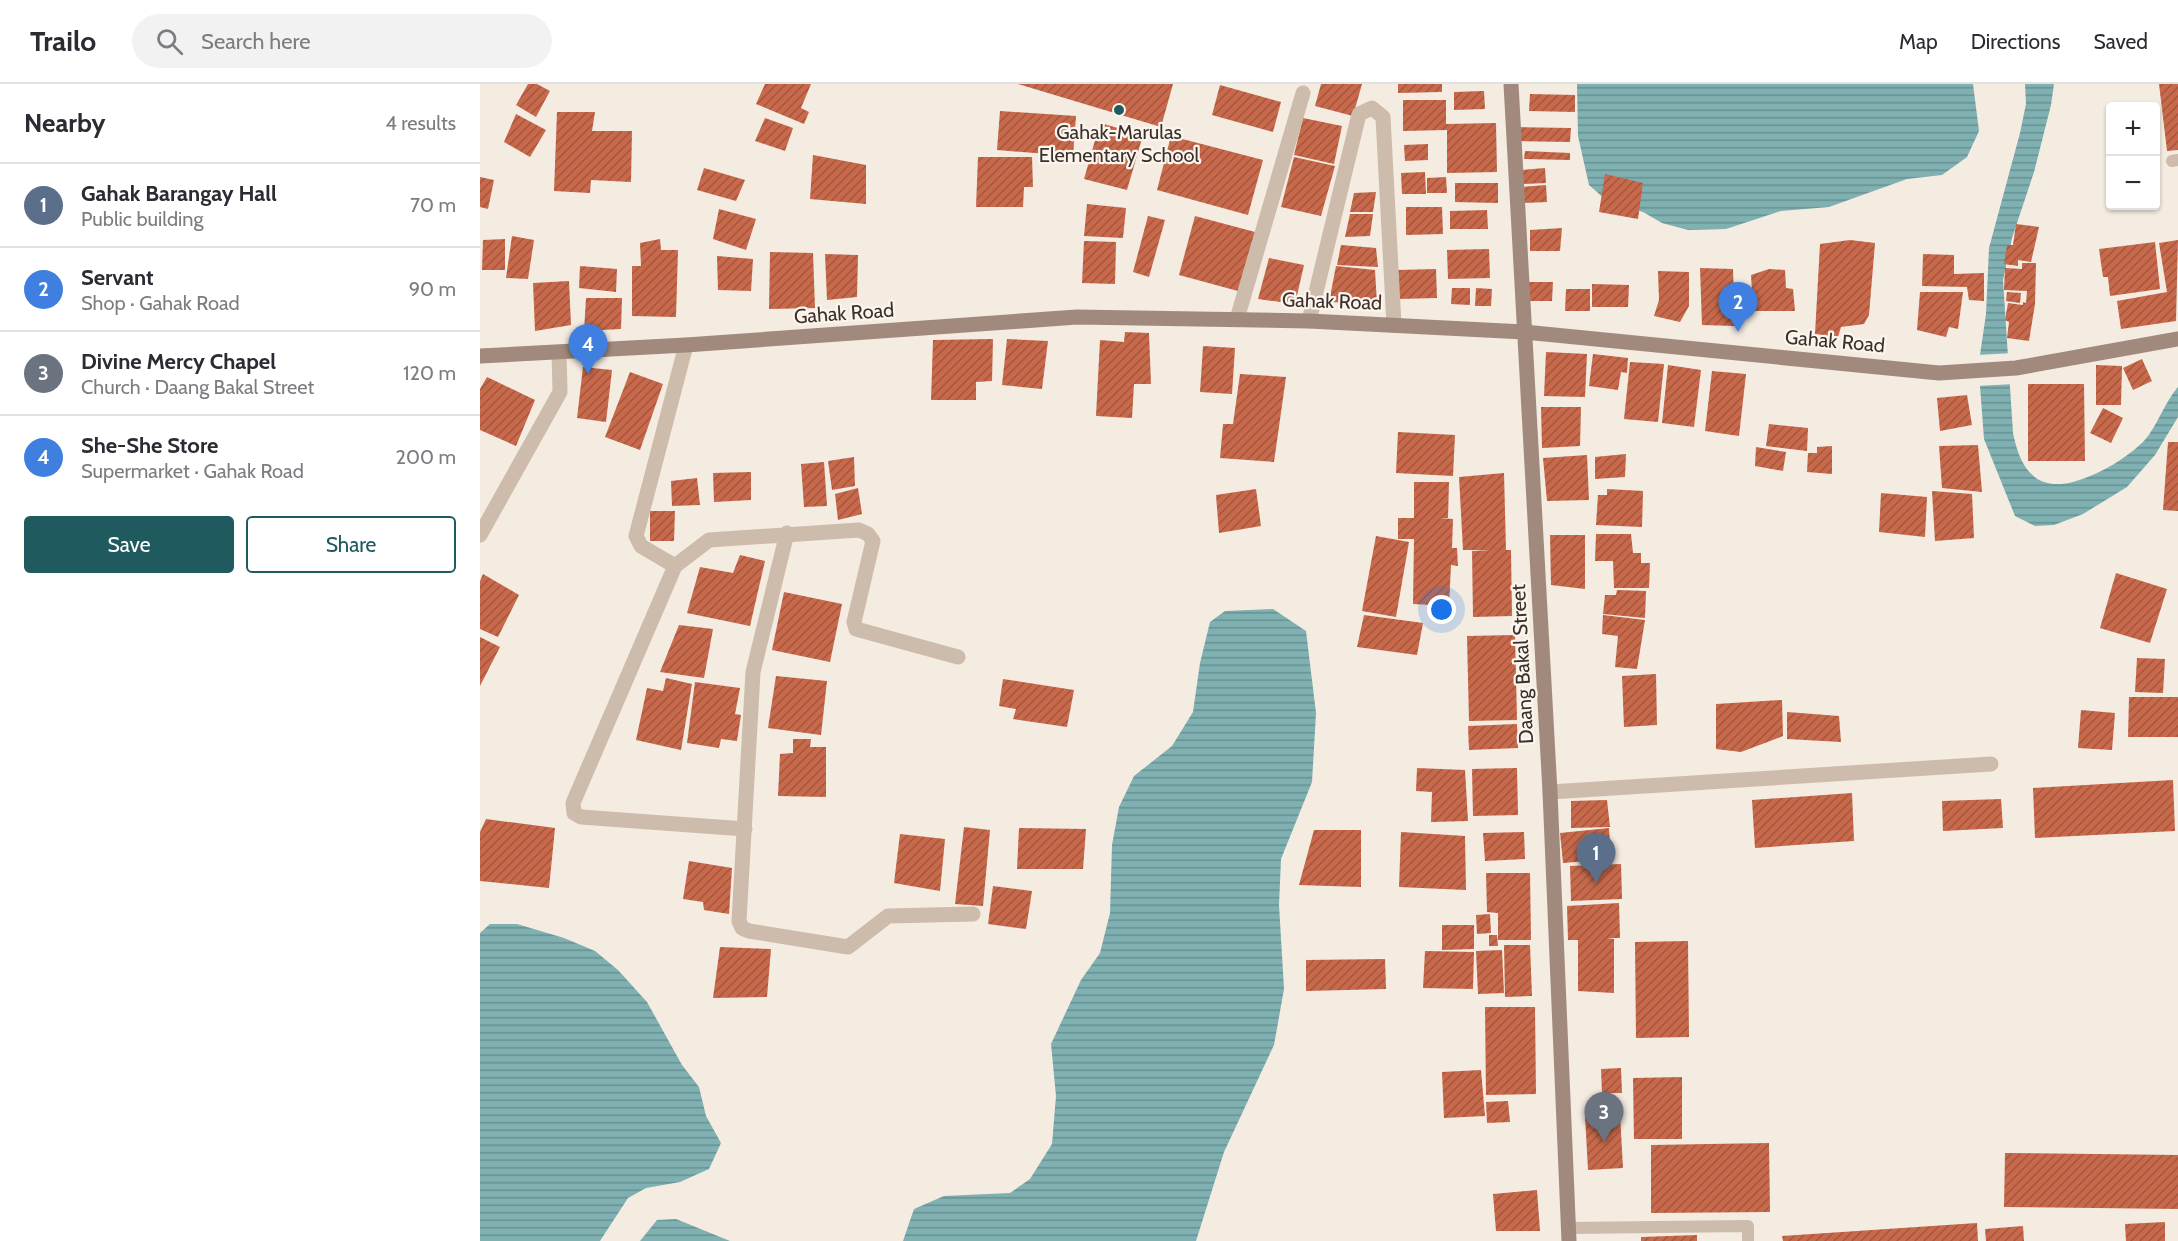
<!DOCTYPE html>
<html lang="en">
<head>
<meta charset="utf-8">
<style>
	body { margin:0; font-family:Cabin,sans-serif; background:#f2f2f3; color:#2b2b33 }
	.controls { position:absolute; right:18px; top:18px; display:grid; overflow:hidden; border-radius:6px; box-shadow:0 2px 4px #0004 }
	.controls button { width:54px; height:54px; display:grid; place-items:center; padding:0; border:0; border-bottom:2px solid #e1e1e2; background:#fff; color:#2b2b33; font:30px sans-serif }
	.you { position:absolute; left:962px; top:526px; width:21px; height:21px; margin:-15px; border:4px solid #fff; border-radius:50%; background:#1a73e8; box-shadow:0 0 0 9px #1a73e833 }
	.badge { display:grid; place-items:center; width:39px; height:39px; border-radius:50%; background:#1f5a5e; color:#fff; font-size:20px; font-weight:700 }
	.pin { position:absolute; translate:-50% -50px; filter:drop-shadow(0 2px 3px #0008) }
	.pin::after { content:''; position:absolute; top:32px; width:21px; height:18px; background:inherit; clip-path:polygon(0 0,100% 0,50% 100%) }
	.list { margin:0; padding:0; list-style:none }
	h2 { display:flex; justify-content:space-between; align-items:center; height:78px; margin:0; padding:0 24px; font-size:26px }
	h2 small { font-size:20px; font-weight:400; color:#7c7c81 }
	.list li { display:grid; grid-template-columns:39px 1fr auto; gap:18px; align-items:center; box-sizing:border-box; height:84px; padding:0 24px; border-top:2px solid #e1e1e2 }
	.list b { display:block; font-size:22px; white-space:nowrap }
	.list p { margin:0; font-size:20px; white-space:nowrap; color:#7c7c81 }
	.list em { font-size:20px; font-style:normal; color:#7c7c81 }
	.actions { display:flex; gap:12px; padding:18px 24px }
	.actions a { flex:1; padding:14px 0; border:2px solid #1f5a5e; border-radius:6px; text-align:center; font-size:21px; color:#1f5a5e }
	.actions .main { background:#1f5a5e; color:#fff }
	.icon { flex:none; width:33px; height:33px; fill:none; stroke:currentColor; stroke-width:2; stroke-linecap:round; stroke-linejoin:round }
	.map { position:relative; flex:none; width:1698px; height:1157px; overflow:hidden }
	header { display:flex; align-items:center; gap:36px; box-sizing:border-box; height:84px; padding:0 30px; background:#fff; border-bottom:2px solid #e1e1e2 }
	header strong { font-size:28px }
	nav { display:flex; gap:33px; margin-inline-start:auto; font-size:21px }
	.search { width:420px; height:54px; background:#f2f2f3; display:flex; align-items:center; gap:15px; box-sizing:border-box; padding:0 21px; border-radius:33px; color:#7c7c81; font-size:22px }
	main { display:flex }
	aside { flex:1; background:#fff }
	.map>svg:first-child { display:block }
	.water { fill:url(#water-rules) }
	.pier { fill:#f4ebe1 }
	.building { fill:url(#building-hatch) }
	.lines { fill:none; stroke-linecap:round; stroke-linejoin:round }
	.lane { stroke:#cdbbac; stroke-width:12 }
	.street { stroke:#cdbbac; stroke-width:15 }
	.secondary { stroke:#a18a7d; stroke-width:15 }
	.poi-dot { fill:#1f5a5e; stroke:#fbf5ee; stroke-width:2 }
	.labels { text-anchor:middle; dominant-baseline:central; stroke-width:4.5; stroke-linejoin:round; paint-order:stroke }
	.poi-label { font-size:20px; fill:#3b302b; stroke:#fbf5ee }
	.street-label { font-size:20px; fill:#3b302b; stroke:#fbf5ee }
</style>
</head>
<body>
<header>
<strong>Trailo</strong>
<div class="search"><svg class="icon" aria-label="search" viewBox="0 0 24 24"><circle cx="10" cy="10" r="6"/><path d="M15 15l6 6"/></svg>Search here</div>
<nav><a>Map</a><a>Directions</a><a>Saved</a></nav>
</header>
<main>
<aside>
<h2>Nearby<small>4 results</small></h2>
<ul class="list">
<li><span class="badge" style="background:#5c6f8a">1</span><div><b>Gahak Barangay Hall</b><p>Public building</p></div><em>70 m</em></li>
<li><span class="badge" style="background:#3f7fe0">2</span><div><b>Servant</b><p>Shop · Gahak Road</p></div><em>90 m</em></li>
<li><span class="badge" style="background:#6b7280">3</span><div><b>Divine Mercy Chapel</b><p>Church · Daang Bakal Street</p></div><em>120 m</em></li>
<li><span class="badge" style="background:#3f7fe0">4</span><div><b>She-She Store</b><p>Supermarket · Gahak Road</p></div><em>200 m</em></li>
</ul>
<div class="actions"><a class="main">Save</a><a>Share</a></div>
</aside>
<div class="map">
<svg width="1698" height="1157" viewBox="0 0 1698 1157">
	<defs>
		<pattern id="water-rules" width="6" height="5" patternUnits="userSpaceOnUse" patternTransform="scale(1.5)"><rect width="6" height="5" fill="#7fb0b2"/><path d="M0 2.5h6" fill="none" stroke="#699091"/></pattern>
		<pattern id="building-hatch" width="6" height="6" patternUnits="userSpaceOnUse" patternTransform="scale(1.5)"><rect width="6" height="6" fill="#c8694b"/><path d="M-1 1l2-2M0 6l6-6M5 7l2-2" fill="none" stroke="#a4573f"/></pattern>
	</defs>
	<rect width="100%" height="100%" fill="#f4ebe1"/>
	<path class="water" d="M1097,0H1493L1499,47L1487,73L1462,91L1427,95L1349,123L1301,127L1246,145L1208,146L1182,139L1163,128L1126,116L1109,101L1098,52Z
		M1545,0H1574L1571,21L1554,88L1532,154L1523,196L1533,349C1543,400 1569,411 1615,390C1631,383 1651,370 1664,357C1678,341 1684,319 1698,303V333L1675,371L1647,403L1603,430L1574,441L1555,442L1535,432L1504,355L1500,302V271L1506,230L1509,164L1540,49L1546,20Z
		M793,525L826,547L836,629L832,698L801,775L799,821L804,905L794,961L744,1068L716,1157H423L434,1125L464,1112L530,1109L550,1095L572,1060L576,1012L571,960L601,896L620,869L630,829L632,761L639,723L654,692L692,662L713,628L720,579L730,538L745,527Z
		M10,840H37L84,854L115,867L138,886L167,918L202,981L219,1003L226,1032L241,1059L229,1085L200,1098L166,1104L148,1114L120,1157H0V849Z
		M196,1135L250,1157H160L177,1136Z"/>
	<path class="pier" d="M1533,269L1535,300L1497,302V271Z"/>
	<path class="building" d="M48,0H57L70,7L56,33L36,21Z
		M285,0H331L321,24L329,28L324,40L276,20Z
		M538,0H693L681,43Z
		M841,0H882L873,32L835,22Z
		M918,0H962V8L918,9Z
		M1679,0H1698V66L1687,67Z
		M740,1L801,18L793,48L732,31Z
		M1004,7L1005,25L974,26V8Z
		M1050,10L1095,11V28L1049,27Z
		M923,16H966V40L1016,39L1017,88L967,89V46L923,47Z
		M520,27L596,32L593,72L517,66Z
		M77,28H115L112,47H152L151,98L111,96L110,109L74,107Z
		M36,30L66,46L50,73L24,58Z
		M285,34L313,44L305,67L275,57Z
		M823,34L862,42L854,80L814,71Z
		M620,39L663,51L647,106L604,95Z
		M1037,43L1091,44L1090,58L1037,57Z
		M691,52L783,76L768,131L677,106Z
		M948,60V76L925,77L924,61Z
		M1045,67L1090,69V76L1044,75Z
		M333,71L386,81V120L330,115Z
		M498,73H552L553,103H544L543,123H496Z
		M814,73L855,82L841,132L801,123Z
		M224,84L265,96L256,117L217,106Z
		M1065,84L1066,99L1042,100V86Z
		M945,88L946,110H922L921,89Z
		M1125,90L1163,99L1158,135L1119,128Z
		M0,93L14,96L8,125L0,123Z
		M966,93L967,109H947V94Z
		M975,99H1018V119L975,118Z
		M1066,101L1067,118L1043,119L1042,103Z
		M896,108L893,128H870L874,109Z
		M607,120L646,124L643,154L604,152Z
		M926,123H962L963,150L926,151Z
		M239,125L276,135L266,166L233,155Z
		M1007,126L1008,145H970V127Z
		M870,130H893L890,152L865,153Z
		M668,132L685,136L669,193L653,188Z
		M715,132L775,148L758,207L699,191Z
		M1536,140L1559,143L1551,178L1538,176V182L1524,180L1527,161H1533Z
		M1082,144L1080,167H1050V146Z
		M32,152L54,156L48,195L26,194Z
		M25,155V186H2L3,156Z
		M180,155L181,166H198L196,233L152,232V182H161L160,159Z
		M1370,156L1395,159L1389,231L1384,240L1361,243L1358,253L1335,250L1340,160Z
		M1698,156L1696,237L1641,245L1637,217L1687,208L1679,159Z
		M604,157L636,158L635,200L602,199Z
		M1675,158L1680,205L1630,212L1628,193H1623L1619,165Z
		M861,161L896,164L898,183L857,181Z
		M1009,165L1010,194L968,195L967,166Z
		M290,168L333,169L335,224L289,225Z
		M345,170L378,171L377,213L347,216Z
		M1443,170L1474,171V190L1504,189V217L1489,216L1487,203L1442,202Z
		M237,172L273,175L271,207L238,206Z
		M789,174L824,181L815,220L778,215Z
		M1542,179H1556L1555,220L1549,257L1527,254L1529,238L1525,236L1528,219L1543,221V218L1546,219L1547,207L1524,206L1525,184L1542,185Z
		M100,182L137,185L136,208L99,204Z
		M856,182L895,186L897,220L849,218Z
		M1220,184L1253,185L1255,242L1222,241Z
		M956,185L957,214L919,215L918,186Z
		M1289,185L1305,186L1306,204L1313,205L1315,227H1273L1271,191Z
		M1178,187L1209,188V222L1200,238L1174,232L1179,216Z
		M89,197L91,241L55,247L53,199Z
		M1049,198H1073L1072,217H1049Z
		M1112,200L1149,201L1148,223H1112Z
		M972,204H990V221L971,220Z
		M996,204L1012,205L1011,222H995Z
		M1086,205H1110V227H1085Z
		M1440,208H1483L1478,245L1469,243L1466,253L1437,246Z
		M1527,208L1541,209L1540,219L1526,217Z
		M106,214H142L141,245L104,247Z
		M645,248L669,249L671,300H654L652,334L616,332L620,256L644,258Z
		M513,255L512,297L496,298V316H451L453,256Z
		M527,255L568,257L562,305L522,301Z
		M723,262L755,264L752,310L720,308Z
		M1066,268L1107,270L1105,313L1064,312Z
		M1113,270L1148,274L1147,289L1141,288L1138,306L1109,302Z
		M1662,275L1672,297L1653,306L1643,284Z
		M1150,278L1184,280L1178,338L1144,335Z
		M1188,281L1221,286L1214,343L1182,339Z
		M1616,281L1642,282L1641,321H1616Z
		M103,283L132,286L126,338L97,334Z
		M1232,287L1266,290L1259,352L1225,347Z
		M150,288L183,300L160,366L125,353Z
		M760,290L806,293L794,378L740,374L743,340H753Z
		M7,293L55,316L36,362L0,346V305Z
		M1548,300H1604L1605,377H1548Z
		M1487,311L1492,341L1460,347L1457,314Z
		M1061,323H1101L1100,362L1062,364Z
		M1623,324L1643,334L1631,359L1610,349Z
		M1289,340L1328,344L1327,367L1286,362Z
		M918,348L975,351L973,392L916,389Z
		M1688,358H1698V427L1683,426Z
		M1498,361L1502,408L1462,404L1459,362Z
		M1352,362V390L1327,388L1328,369H1337V363Z
		M1276,363L1306,368L1303,387L1275,382Z
		M1146,370L1145,393L1115,395V373Z
		M1107,371L1109,416L1067,417L1063,374Z
		M374,373L375,402L352,406L348,377Z
		M344,378L347,422L324,423L321,380Z
		M271,388V416L234,418L233,389Z
		M1024,389L1026,466H1031L1032,532L993,533L992,467L1011,466H983L979,393Z
		M217,394L220,421L192,422L191,397Z
		M934,398H969L968,434H959L973,435L972,464H977L978,482L971,481L969,522L933,520L934,455H918V434H934Z
		M378,404L382,430L358,436L355,410Z
		M776,405L781,442L739,449L736,411Z
		M1127,405L1163,407L1162,443L1116,441L1118,411H1127Z
		M1452,407L1492,410L1494,454L1455,457Z
		M1401,409L1447,413L1445,453L1399,448Z
		M170,427H195L194,457H170Z
		M1116,450H1151L1153,469H1161V479H1170L1169,504H1134L1133,477H1115Z
		M1070,451H1105V505L1071,501Z
		M896,452L929,458L916,533L882,527Z
		M260,471L285,477L270,542L207,529L220,483L253,489Z
		M1636,489L1687,505L1670,559L1620,544Z
		M3,490L39,511L18,553L0,545V497Z
		M1137,506L1166,507L1165,534L1123,530L1125,511H1136Z
		M304,508L362,520L350,578L292,566Z
		M884,531L943,539L937,571L877,563Z
		M1123,531L1165,536L1157,585L1135,583L1138,552L1122,550Z
		M199,541L233,545L224,594L180,588Z
		M1035,551L1037,636L989,637L987,552Z
		M0,553L20,563L0,602Z
		M1657,574L1685,575L1683,609L1655,608Z
		M1176,590L1177,641L1144,643L1142,592Z
		M296,592L347,597L341,651L288,644Z
		M186,594L212,600L201,666L156,656L167,604L183,607Z
		M523,595L594,606L587,643L533,635L536,625L519,622Z
		M215,598L260,604L255,630L261,631L257,657L241,655L239,664L207,659Z
		M1649,613H1698V653H1648Z
		M1302,616L1303,652L1261,668L1236,665V620Z
		M1601,626L1635,629L1632,666L1598,664Z
		M1307,628L1359,632L1361,658L1307,655Z
		M1037,640L1038,664L989,666L988,642Z
		M313,655H331L330,663H346V713L298,712L300,670L313,669Z
		M937,684L985,686L988,737L951,738L952,708L936,707Z
		M1037,684L1038,731L993,732L992,685Z
		M1693,696L1695,747L1555,754L1553,704Z
		M1372,709L1374,757L1275,764L1272,716Z
		M1521,715L1523,744L1463,747L1462,717Z
		M1127,716L1130,743L1091,744V717Z
		M6,735L75,744L69,804L0,797V748Z
		M484,743L510,746L503,822L475,820Z
		M539,744L606,745L603,785H537Z
		M1129,744L1131,775L1083,779L1080,749Z
		M834,746H881V803L819,801Z
		M921,748L985,752L986,806L919,803Z
		M1044,748L1045,775L1005,777L1003,749Z
		M420,750L465,755L460,807L414,799Z
		M209,777L252,784L249,830L224,826L223,818L203,815Z
		M1141,780L1142,815L1091,817L1090,782Z
		M1006,789H1050L1051,856H1018V829L1007,828Z
		M513,802L552,807L546,845L508,840Z
		M1139,819L1140,854H1127L1134,855V909L1098,907V856H1088L1087,822Z
		M1010,830L1011,849L997,850L996,831Z
		M962,841H994V865L962,866Z
		M1009,851H1017L1018,862H1009Z
		M1208,857L1209,953L1156,954L1155,858Z
		M1024,861H1050L1052,912L1025,913Z
		M240,863L291,865L287,913L233,914Z
		M1022,866L1024,909L998,910L996,867Z
		M945,867L994,868L993,905L943,904Z
		M905,875L906,905L826,907V876Z
		M1005,923H1055L1056,1010L1006,1011Z
		M1141,984L1142,1009H1122L1121,985Z
		M1001,986L1005,1032L964,1034L962,988Z
		M1202,993V1055H1154L1153,994Z
		M1028,1017L1030,1038L1007,1039L1006,1018Z
		M1140,1030L1143,1084L1108,1086L1105,1032Z
		M1289,1059L1290,1128L1171,1129V1061Z
		M1525,1069L1698,1071V1125L1524,1123Z
		M1057,1106L1060,1147H1016L1013,1110Z
		M1685,1138V1157H1646L1645,1140Z
		M1497,1139L1498,1157H1303L1302,1152Z
		M1543,1142L1544,1157H1506L1505,1145Z
		M1217,1151V1157H1161V1153Z"/>
	<g class="lines">
		<path class="lane" d="M1692,77L1698,76
			M1088,1144L1268,1142V1157"/>
		<path class="street" d="M757,235L823,9
			M829,237L879,30L892,24L903,33L914,241
			M307,449L273,588L259,837L262,844L269,847L368,863L408,832L493,830
			M0,451L80,308L79,268
			M195,482L161,462L156,452L206,261
			M1070,708L1511,680
			M265,745L101,733L94,729L93,719L195,482L229,456L379,446L388,450L393,457L374,538L376,545L478,573"/>
		<path class="secondary" d="M1031,0L1070,708L1089,1157
			M0,272L206,261L597,233L829,237L1044,248L1459,289L1536,284L1698,255"/>
	</g>
	<circle class="poi-dot" cx="639" cy="26" r="6"/>
	<g class="labels">
		<g class="poi-label">
			<text x="639" y="48">Gahak-Marulas<tspan x="639" dy="23">Elementary School</tspan></text>
		</g>
		<g class="street-label">
			<text transform="translate(852 217) rotate(2)">Gahak Road</text>
			<text transform="translate(364 229) rotate(-4)">Gahak Road</text>
			<text transform="translate(1355 257) rotate(5)">Gahak Road</text>
			<text transform="translate(1042 580) rotate(-93)">Daang Bakal Street</text>
		</g>
	</g>
</svg>
<div class="controls">
<button>+</button>
<button>−</button>
</div>
<div class="you"></div>
<div class="pin badge" style="left:1116px;top:799px;background:#5c6f8a">1</div>
<div class="pin badge" style="left:1258px;top:248px;background:#3f7fe0">2</div>
<div class="pin badge" style="left:1124px;top:1058px;background:#6b7280">3</div>
<div class="pin badge" style="left:108px;top:290px;background:#3f7fe0">4</div>
</div>
</main>
</body>
</html>
